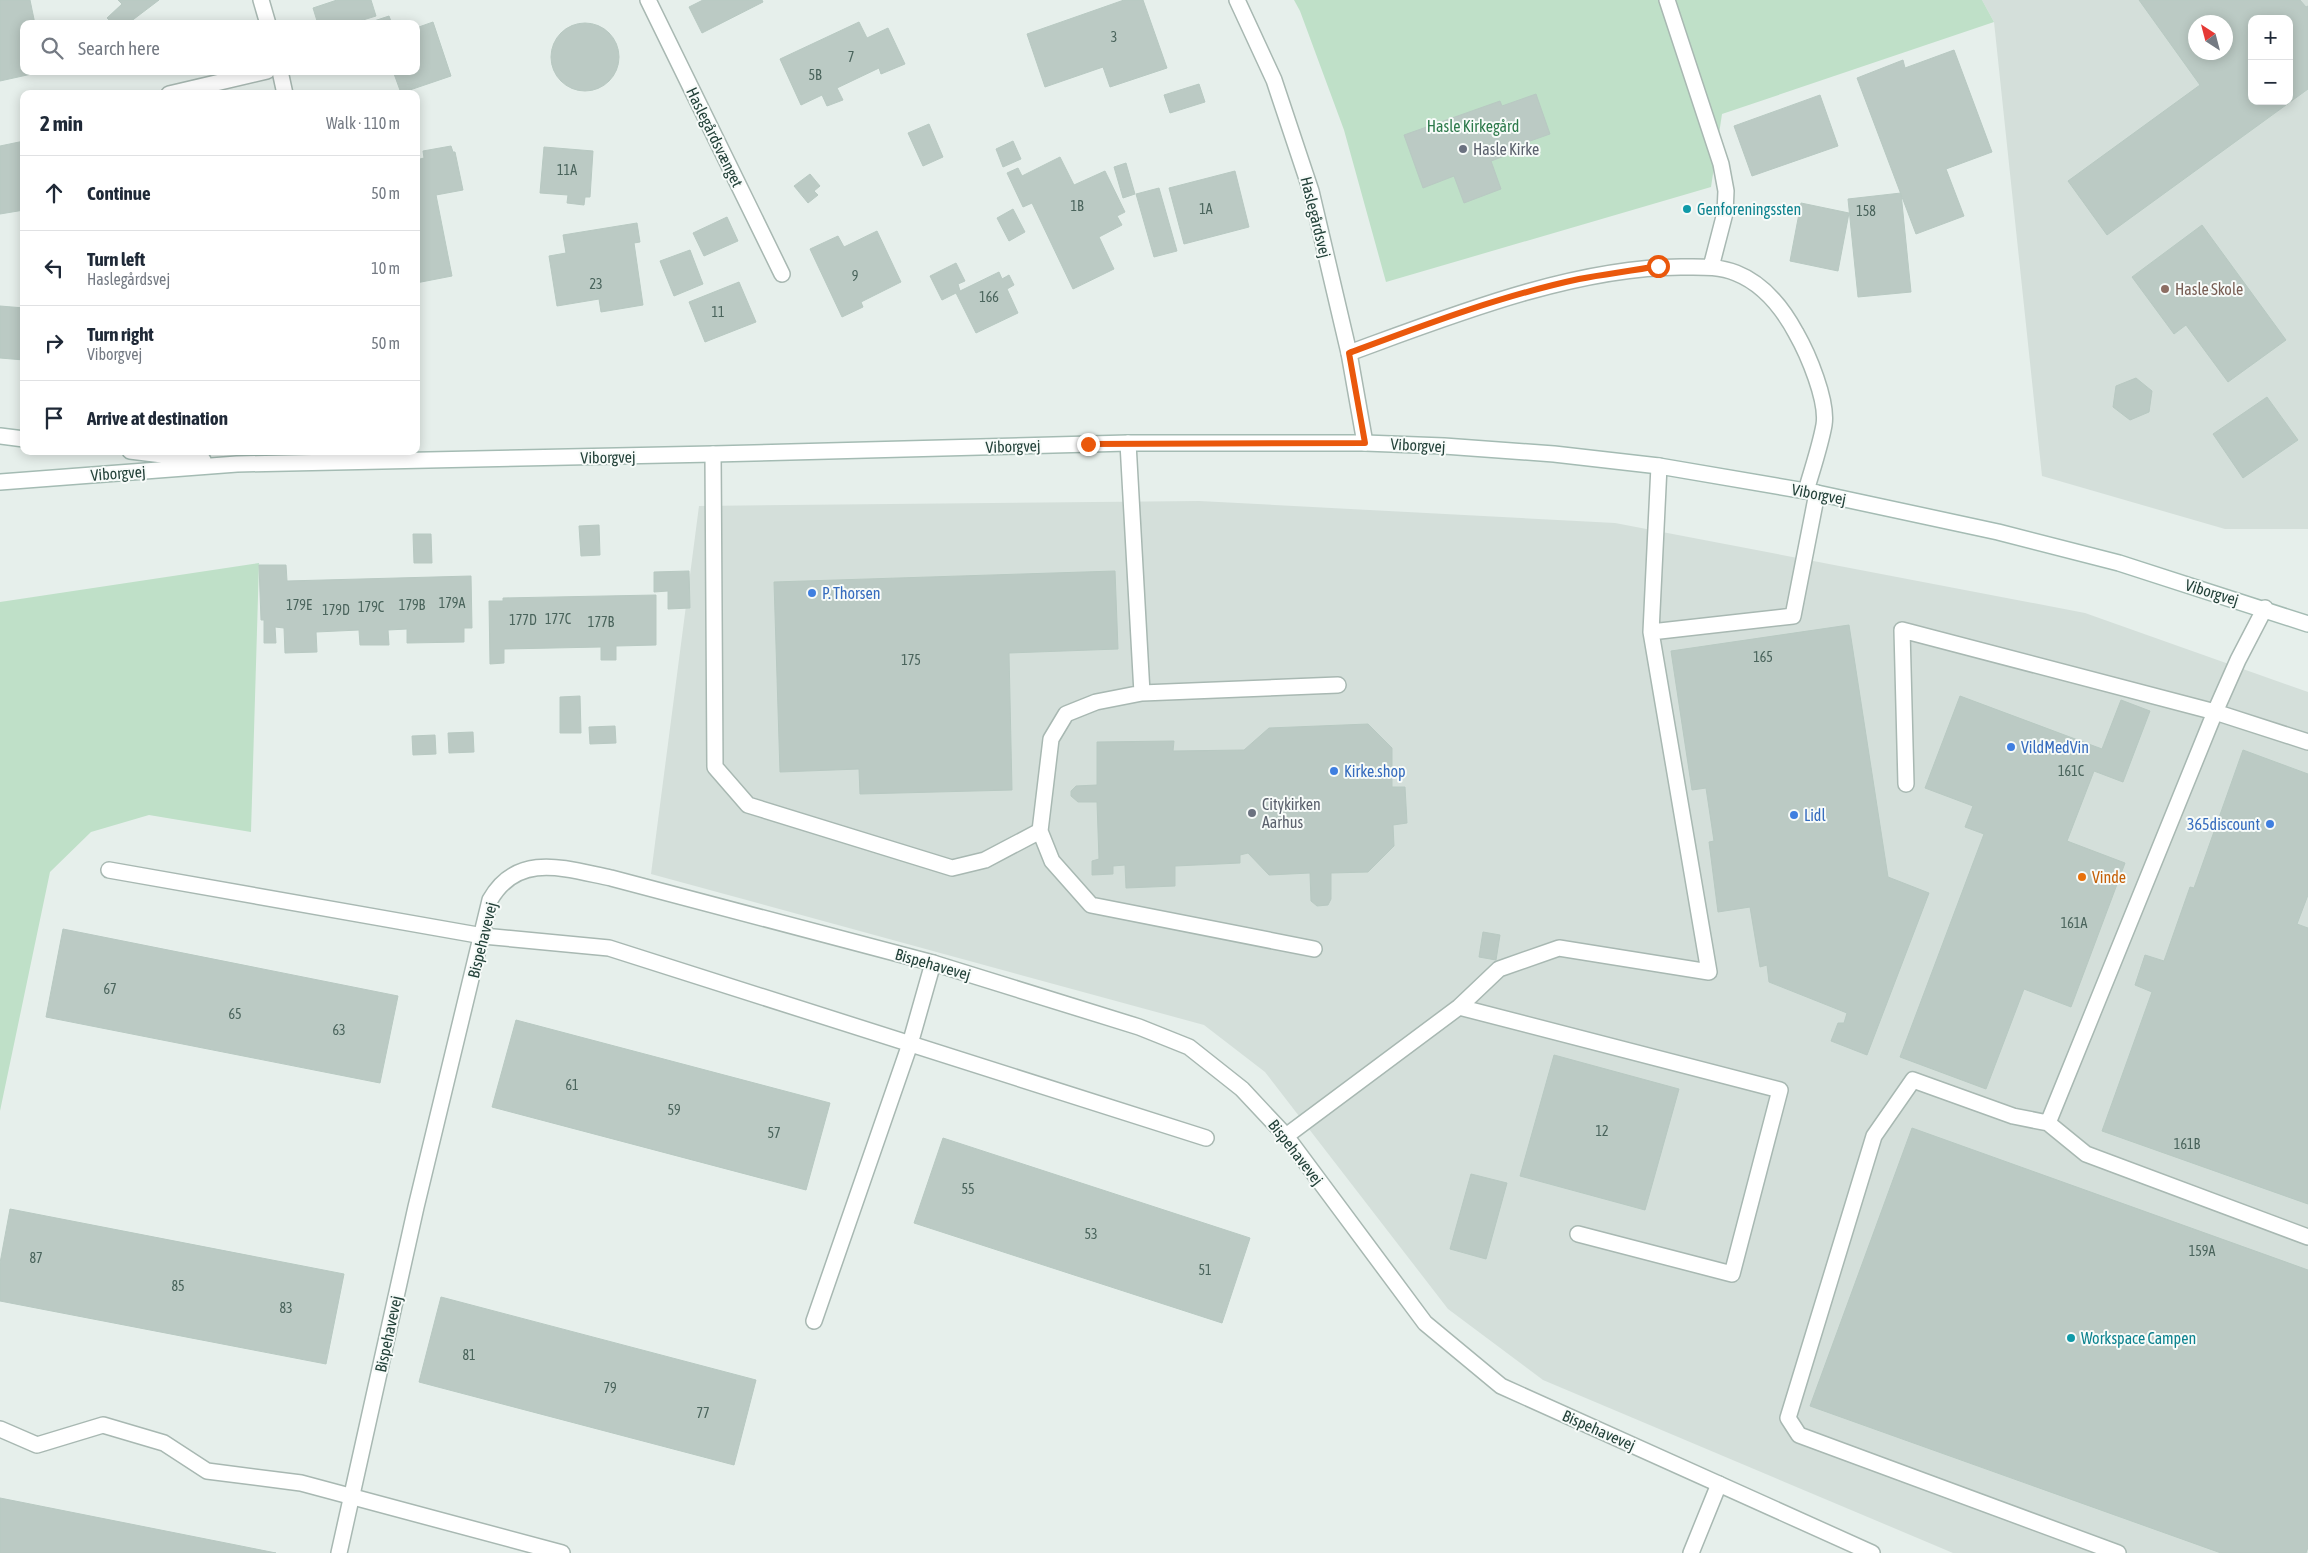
<!DOCTYPE html>
<html lang="en">
<head>
<meta charset="utf-8">
<style>
	body { margin:0; font-family:"Asap Condensed",sans-serif; background:#f2f2f3; color:#1f2937 }
	.controls { position:absolute; right:15px; top:15px; display:grid; overflow:hidden; border-radius:10px; box-shadow:0 2px 12px #0003 }
	.controls button { width:45px; height:45px; display:grid; place-items:center; padding:0; border:0; border-bottom:1px solid #e0e1e3; background:#fff; color:#1f2937; font:25px sans-serif }
	.compass { position:absolute; left:2188px; top:15px; width:45px; height:45px; border-radius:50%; background:#fff; box-shadow:0 2px 12px #0003; rotate:324deg }
	.stop { position:absolute; width:15px; height:15px; margin:-11px; border:4px solid #ea580c; border-radius:50%; background:#fff }
	.stop.end { background:#ea580c; border-color:#fff; box-shadow:0 1px 5px #0008 }
	.list { margin:0; padding:0; list-style:none }
	h2 { display:flex; justify-content:space-between; align-items:center; height:65px; margin:0; padding:0 20px; font-size:21px }
	h2 small { font-size:16px; font-weight:400; color:#747a83 }
	.list li { display:grid; grid-template-columns:32px 1fr auto; gap:15px; align-items:center; box-sizing:border-box; height:75px; padding:0 20px; border-top:1px solid #e0e1e3 }
	.list b { display:block; font-size:19px; white-space:nowrap }
	.list p { margin:0; font-size:16px; white-space:nowrap; color:#747a83 }
	.list em { font-size:16px; font-style:normal; color:#747a83 }
	.icon { flex:none; width:28px; height:28px; fill:none; stroke:currentColor; stroke-width:2; stroke-linecap:round; stroke-linejoin:round }
	.map { position:relative; flex:none; width:2308px; height:1553px; overflow:hidden }
	.search { position:absolute; background:#fff; box-shadow:0 2px 12px #0003; left:20px; top:20px; width:400px; height:55px; display:flex; align-items:center; gap:12px; box-sizing:border-box; padding:0 18px; border-radius:10px; color:#747a83; font-size:19px }
	.panel { position:absolute; background:#fff; box-shadow:0 2px 12px #0003; left:20px; top:90px; width:400px; height:365px; border-radius:10px }
	.map>svg:first-child { display:block }
	.built { fill:#d4dfda; fill-rule:evenodd }
	.green { fill:#bfe0c8 }
	.building { fill:#bbcac4; stroke:#b8c9c2; fill-rule:evenodd }
	.lines { fill:none; stroke-linecap:round; stroke-linejoin:round }
	.lane-casing { stroke:#a8b8b2; stroke-width:18 }
	.street-casing { stroke:#a8b8b2; stroke-width:18 }
	.secondary-casing { stroke:#a4bbb3; stroke-width:18 }
	.lane { stroke:#fff; stroke-width:15 }
	.street { stroke:#fff; stroke-width:15 }
	.secondary { stroke:#fff; stroke-width:15 }
	.route { stroke:#ea580c; stroke-width:6 }
	.worship-dot { fill:#6b7280; stroke:#f7fbf9; stroke-width:2 }
	.culture-dot { fill:#0f9aa8; stroke:#f7fbf9; stroke-width:2 }
	.education-dot { fill:#8d6e63; stroke:#f7fbf9; stroke-width:2 }
	.shop-dot { fill:#3f7fe0; stroke:#f7fbf9; stroke-width:2 }
	.food-dot { fill:#e8710a; stroke:#f7fbf9; stroke-width:2 }
	.labels { text-anchor:middle; dominant-baseline:central; stroke-width:4; stroke-linejoin:round; paint-order:stroke }
	.number-label { font-size:14px; fill:#4a645c }
	.park-label { font-size:16px; fill:#2d7a4b; stroke:#f7fbf9 }
	.street-label { font-size:16px; fill:#24423a; stroke:#f7fbf9 }
	.worship-label { font-size:16px; fill:#5b616d; stroke:#f7fbf9; text-anchor:start }
	.culture-label { font-size:16px; fill:#0d838f; stroke:#f7fbf9; text-anchor:start }
	.education-label { font-size:16px; fill:#785e54; stroke:#f7fbf9; text-anchor:start }
	.shop-label { font-size:16px; fill:#366cbe; stroke:#f7fbf9; text-anchor:start }
	.food-label { font-size:16px; fill:#c56008; stroke:#f7fbf9; text-anchor:start }
</style>
</head>
<body>
<div class="map">
<svg width="2308" height="1553" viewBox="0 0 2308 1553">
	<rect width="100%" height="100%" fill="#e6efeb"/>
	<path class="built" d="M1982,0H2308V529H2225L2042,476L1994,22ZM2252,19H2289V101H2252ZM2196,22H2226V52H2196Z
		M1199,501L1615,523L2085,613L2308,692V1553H1953L1543,1380L1448,1309L1265,1072L1204,1025L651,874L699,506Z"/>
	<path class="green" d="M1294,0H1982L1994,22L1722,114L1711,187L1386,282L1344,130L1300,11Z
		M259,563L251,832L149,815L91,832L50,872L0,1111V602Z"/>
	<path class="building" d="M0,0H30L35,24H24V71H45L0,81Z
		M118,0H159L130,22L132,24H113L107,18L122,4Z
		M337,0H371L376,16L350,24H318L313,8Z
		M703,0H762L763,2L702,33L689,7Z
		M1124,0H1143L1167,68L1110,87L1103,67L1045,87L1027,34Z
		M2139,0H2300L2306,7L2308,6V89L2107,235L2068,181L2200,85ZM2252,19H2289V101H2252ZM2196,22H2226V52H2196Z
		M389,16L392,24H365Z
		M433,22L451,76L401,93L393,71H416V28Z
		M859,22L867,38L888,28L905,64L881,74L879,68L837,88L843,100L827,106L822,95L801,105L780,59Z
		M551 57a34 34 0 1 1 68 0a34 34 0 1 1-68 0Z
		M1954,50L1992,152L1946,169L1964,216L1916,234L1857,78L1903,60L1905,68Z
		M1199,84L1205,102L1170,113L1164,95Z
		M1536,94L1550,134L1516,146L1518,151L1491,161L1501,189L1464,203L1454,176L1423,188L1404,135L1500,101L1502,106Z
		M1820,95L1838,146L1752,176L1734,126Z
		M929,124L943,157L923,166L908,133Z
		M24,141V210L0,214V146Z
		M1013,141L1021,159L1003,167L996,149Z
		M451,146L453,152H455L463,190L436,195L452,276L416,283V160L424,158L423,151Z
		M544,147L593,151L590,197H585L584,205L567,203L568,195L540,193Z
		M1060,157L1074,185L1105,171L1125,212L1117,216L1122,225L1099,237L1114,269L1073,289L1032,203L1023,207L1007,173L1018,168L1022,176Z
		M1126,163L1135,194L1123,198L1114,167Z
		M1235,171L1249,227L1184,244L1169,188Z
		M810,174L820,186L814,191L818,195L808,203L794,186Z
		M1159,188L1177,251L1154,257L1136,194Z
		M1901,193L1911,292L1858,297L1848,199Z
		M1801,203L1849,213L1838,271L1790,261Z
		M1013,209L1025,232L1009,241L997,218Z
		M727,217L738,241L704,256L693,233Z
		M637,223L640,242L634,243L643,305L601,312L599,299L557,306L549,256L566,253L563,235Z
		M2202,225L2286,340L2228,382L2186,325L2174,334L2132,277Z
		M877,231L901,282L861,302L863,307L842,317L810,249L838,236L844,247Z
		M690,250L703,284L674,296L660,261Z
		M956,263L965,281L958,284L960,291L999,272L1002,279L1009,275L1014,285L1007,289L1018,313L976,333L956,293L942,300L930,276Z
		M739,282L756,322L705,342L689,302Z
		M0,306L24,308V360L0,358Z
		M2136,378L2152,391L2149,412L2130,420L2113,407L2116,386Z
		M2267,397L2298,440L2243,478L2213,434Z
		M599,525L600,555L581,556L579,526Z
		M413,534H431L432,563H414Z
		M259,565H286L287,581L471,576L472,628H464V642L407,643V629L388,630L389,645H360L359,630L316,632L317,652L285,653L284,628L275,627L276,643H264V620H261Z
		M689,571L690,608L668,609V591L654,592V572Z
		M1115,571L1118,649L1009,653L1012,790L860,794L859,769L780,772L774,582Z
		M656,595V645L616,646V660H601V647L504,649V663L490,664L489,601H503V598Z
		M1849,625L1888,877L1929,893L1867,1055L1831,1041L1838,1023H1844L1847,1013L1769,982L1767,965L1760,967L1750,907L1718,912L1709,842L1714,841L1706,788L1692,790L1671,651Z
		M580,696L581,733H560V697Z
		M1960,696L2102,749L2121,700L2150,711L2123,782L2094,771L2067,841L2125,863L2071,1007L2024,989L1986,1089L1900,1057L1984,834L1965,827L1973,806L1925,788Z
		M1368,724L1392,748V787H1405L1407,823L1393,825L1394,846L1368,872L1331,873V899L1328,905L1317,906L1311,901L1310,873L1269,875L1248,853L1240,855V863L1175,866V886L1126,888L1125,865L1113,866V874L1092,875V861L1099,859L1097,802H1078L1071,796V791L1076,786L1097,785V742L1174,741L1173,751L1244,750L1269,728Z
		M615,726L616,743L590,744L589,727Z
		M473,732L474,752L449,753L448,733Z
		M435,735L436,754L413,755L412,736Z
		M2243,750L2308,774V895L2297,924L2308,928V1204L2102,1131L2152,992L2135,985L2145,955L2164,961L2190,887L2194,888Z
		M63,929L398,996L380,1083L46,1017Z
		M1483,932L1500,935L1496,960L1479,957Z
		M516,1020L830,1103L806,1190L492,1107Z
		M1554,1055L1679,1089L1645,1210L1520,1176Z
		M1912,1128L2308,1270V1547L2306,1553H2221L1810,1406Z
		M943,1138L1250,1238L1222,1323L914,1223Z
		M1471,1174L1507,1183L1486,1259L1450,1249Z
		M10,1209L344,1274L326,1364L0,1301V1263Z
		M441,1297L756,1380L734,1465L419,1382Z
		M0,1498L276,1553H0Z"/>
	<g class="lines">
		<g class="lane-casing">
			<path id="lane" d="M1667,0L1721,164L1726,191L1725,213L1711,267
				M1349,353C1450,316 1576,266 1684,267C1701,267 1719,266 1736,273C1764,284 1782,307 1796,333C1808,354 1828,401 1824,425C1820,447 1812,470 1806,491
				M713,454L715,767L748,805L952,868L985,860L1040,831L1051,739L1066,714L1096,702L1142,693L1128,443
				M2265,608L2238,660L2215,712L2048,1123L2086,1154L2308,1237
				M1651,632L1793,616L1817,493
				M1142,693L1338,685
				M1906,784L1902,630L2215,712L2308,742
				M1040,831L1052,861L1091,905L1314,949
				M109,870L483,936L609,948L1206,1138
				M1459,1007L1780,1090L1732,1274L1578,1234
				M2048,1123L2013,1116L1913,1080L1874,1136L1788,1418L1799,1435L2118,1553
				M1286,1136L1459,1007L1499,969L1559,948L1709,972L1651,632L1659,466
				M814,1321L910,1044L933,963
				M0,1429L37,1445L103,1425L164,1443L207,1471L301,1483L562,1553
				M1691,1553L1719,1484"/>
		</g>
		<g class="street-casing">
			<path id="street" d="M261,0L268,24
				M648,0L782,274
				M1237,0L1274,80L1311,191L1349,353L1365,443
				M280,71L285,94
				M169,94L267,71
				M339,1553L416,1207L490,900C518,851 566,869 611,878L933,963L1139,1027L1189,1047L1242,1089L1286,1136L1425,1323L1501,1386L1872,1553"/>
		</g>
		<g class="secondary-casing">
			<path id="secondary" d="M0,436L24,439
				M130,451L203,460
				M0,482L237,464L713,454L1128,443H1365L1444,446L1554,454L1659,466L1817,493L1998,532L2119,563L2308,624"/>
		</g>
		<use href="#lane" class="lane"/>
		<use href="#street" class="street"/>
		<use href="#secondary" class="secondary"/>
	</g>
	<g class="lines">
		<path class="route" d="M1088,444L1365,443L1349,353C1424,325 1500,296 1579,279C1605,274 1632,271 1658,266"/>
	</g>
	<g class="worship-dot">
		<circle cx="1463" cy="149" r="5"/>
		<circle cx="1252" cy="813" r="5"/>
	</g>
	<g class="culture-dot">
		<circle cx="1687" cy="209" r="5"/>
		<circle cx="2071" cy="1338" r="5"/>
	</g>
	<circle class="education-dot" cx="2165" cy="289" r="5"/>
	<g class="shop-dot">
		<circle cx="812" cy="593" r="5"/>
		<circle cx="2011" cy="747" r="5"/>
		<circle cx="1334" cy="771" r="5"/>
		<circle cx="1794" cy="815" r="5"/>
		<circle cx="2270" cy="824" r="5"/>
	</g>
	<circle class="food-dot" cx="2082" cy="877" r="5"/>
	<g class="labels">
		<g class="number-label">
			<text x="1114" y="37">3</text>
			<text x="851" y="57">7</text>
			<text x="815" y="75">5B</text>
			<text x="567" y="170">11A</text>
			<text x="1077" y="206">1B</text>
			<text x="1206" y="209">1A</text>
			<text x="1866" y="211">158</text>
			<text x="855" y="276">9</text>
			<text x="596" y="284">23</text>
			<text x="989" y="297">166</text>
			<text x="718" y="312">11</text>
			<text x="452" y="603">179A</text>
			<text x="299" y="605">179E</text>
			<text x="412" y="605">179B</text>
			<text x="371" y="607">179C</text>
			<text x="336" y="610">179D</text>
			<text x="558" y="619">177C</text>
			<text x="523" y="620">177D</text>
			<text x="601" y="622">177B</text>
			<text x="1763" y="657">165</text>
			<text x="911" y="660">175</text>
			<text x="2071" y="771">161C</text>
			<text x="2074" y="923">161A</text>
			<text x="110" y="989">67</text>
			<text x="235" y="1014">65</text>
			<text x="339" y="1030">63</text>
			<text x="572" y="1085">61</text>
			<text x="674" y="1110">59</text>
			<text x="1602" y="1131">12</text>
			<text x="774" y="1133">57</text>
			<text x="2187" y="1144">161B</text>
			<text x="968" y="1189">55</text>
			<text x="1091" y="1234">53</text>
			<text x="2202" y="1251">159A</text>
			<text x="36" y="1258">87</text>
			<text x="1205" y="1270">51</text>
			<text x="178" y="1286">85</text>
			<text x="286" y="1308">83</text>
			<text x="469" y="1355">81</text>
			<text x="610" y="1388">79</text>
			<text x="703" y="1413">77</text>
		</g>
		<g class="park-label">
			<text x="1473" y="126">Hasle Kirkegård</text>
		</g>
		<g class="street-label">
			<text transform="translate(715 137) rotate(64)">Haslegårdsvænget</text>
			<text transform="translate(1316 217) rotate(76)">Haslegårdsvej</text>
			<text transform="translate(1418 445) rotate(3)">Viborgvej</text>
			<text transform="translate(1013 446) rotate(-2)">Viborgvej</text>
			<text transform="translate(608 457) rotate(-1)">Viborgvej</text>
			<text transform="translate(118 473) rotate(-4)">Viborgvej</text>
			<text transform="translate(1819 494) rotate(11)">Viborgvej</text>
			<text transform="translate(2212 592) rotate(17)">Viborgvej</text>
			<text transform="translate(482 940) rotate(-76)">Bispehavevej</text>
			<text transform="translate(933 964) rotate(16)">Bispehavevej</text>
			<text transform="translate(1296 1152) rotate(52)">Bispehavevej</text>
			<text transform="translate(388 1334) rotate(-78)">Bispehavevej</text>
			<text transform="translate(1599 1430) rotate(24)">Bispehavevej</text>
		</g>
		<g class="worship-label">
			<text x="1473" y="149">Hasle Kirke</text>
			<text x="1262" y="804">Citykirken<tspan x="1262" dy="18">Aarhus</tspan></text>
		</g>
		<g class="culture-label">
			<text x="1697" y="209">Genforeningssten</text>
			<text x="2081" y="1338">Workspace Campen</text>
		</g>
		<g class="education-label">
			<text x="2175" y="289">Hasle Skole</text>
		</g>
		<g class="shop-label">
			<text x="822" y="593">P. Thorsen</text>
			<text x="2021" y="747">VildMedVin</text>
			<text x="1344" y="771">Kirke.shop</text>
			<text x="1804" y="815">Lidl</text>
			<text x="2260" y="824" text-anchor="end">365discount</text>
		</g>
		<g class="food-label">
			<text x="2092" y="877">Vinde</text>
		</g>
	</g>
</svg>
<div class="controls">
<button>+</button>
<button>−</button>
</div>
<svg class="compass" viewBox="-18 -18 36 36"><path d="M0-13l5 13h-10z" fill="#e53935"/><path d="M0 13l5-13h-10z" fill="#747a83"/></svg>
<div class="stop" style="left:1658px;top:266px"></div>
<div class="stop end" style="left:1088px;top:444px"></div>
<div class="search"><svg class="icon" aria-label="search" viewBox="0 0 24 24"><circle cx="10" cy="10" r="6"/><path d="M15 15l6 6"/></svg>Search here</div>
<section class="panel">
<h2>2 min<small>Walk · 110 m</small></h2>
<ul class="list">
<li><svg class="icon" aria-label="ahead" viewBox="0 0 24 24"><path d="M12 20V5M6 11l6-6 6 6"/></svg><div><b>Continue</b></div><em>50 m</em></li>
<li><svg class="icon" aria-label="left" viewBox="0 0 24 24"><path d="M17 20v-9H6M10 6l-5 5 5 5"/></svg><div><b>Turn left</b><p>Haslegårdsvej</p></div><em>10 m</em></li>
<li><svg class="icon" aria-label="right" viewBox="0 0 24 24"><path d="M7 20v-9h11M14 6l5 5-5 5"/></svg><div><b>Turn right</b><p>Viborgvej</p></div><em>50 m</em></li>
<li><svg class="icon" aria-label="arrive" viewBox="0 0 24 24"><path d="M6 21V4h12l-3 4 3 4H6"/></svg><div><b>Arrive at destination</b></div></li>
</ul>
</section>
</div>
</body>
</html>
